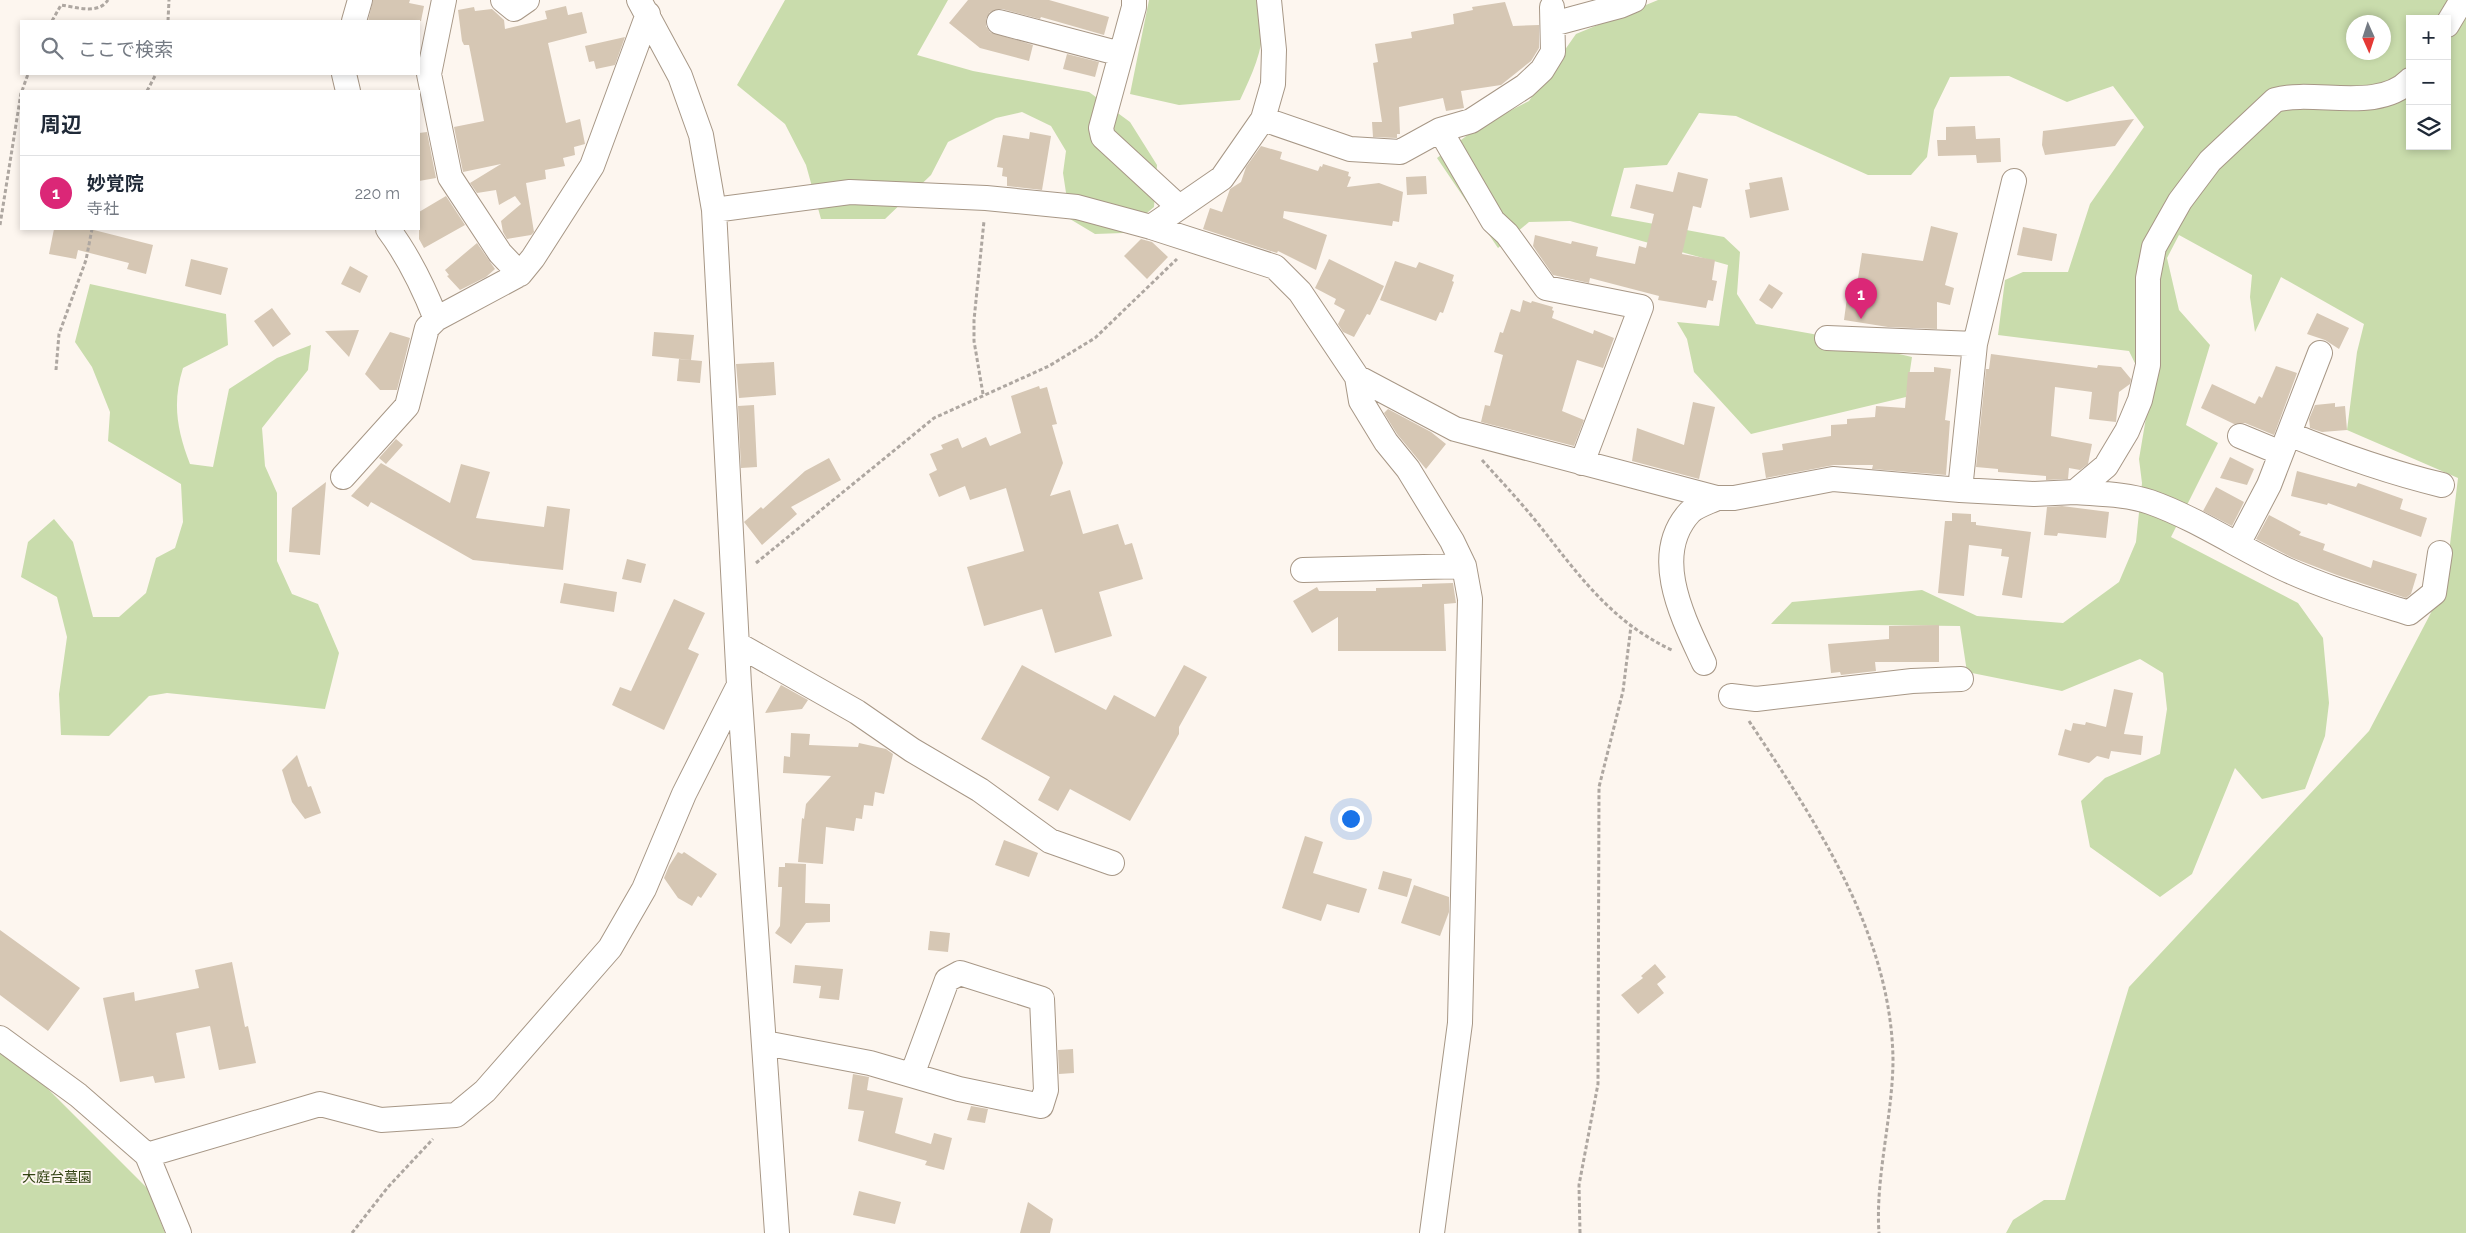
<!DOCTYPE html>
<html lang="ja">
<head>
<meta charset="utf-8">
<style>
	body { margin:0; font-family:Raleway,"Noto Sans JP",sans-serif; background:#f6f6f7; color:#1f2937 }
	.controls { position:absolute; right:15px; top:15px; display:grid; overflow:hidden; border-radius:0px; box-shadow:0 2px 8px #0003 }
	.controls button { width:45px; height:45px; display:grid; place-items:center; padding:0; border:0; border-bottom:1px solid #e0e1e3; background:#fff; color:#1f2937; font:25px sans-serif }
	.compass { position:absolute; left:2346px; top:15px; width:45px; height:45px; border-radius:50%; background:#fff; box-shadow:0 2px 8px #0003; rotate:177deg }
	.you { position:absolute; left:1350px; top:818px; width:18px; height:18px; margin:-12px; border:4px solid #fff; border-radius:50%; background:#1a73e8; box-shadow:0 0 0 8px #1a73e833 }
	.badge { display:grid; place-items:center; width:32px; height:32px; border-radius:50%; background:#db2777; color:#fff; font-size:16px; font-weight:700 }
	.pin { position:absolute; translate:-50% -41px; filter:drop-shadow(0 1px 2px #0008) }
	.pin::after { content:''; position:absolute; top:26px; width:18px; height:15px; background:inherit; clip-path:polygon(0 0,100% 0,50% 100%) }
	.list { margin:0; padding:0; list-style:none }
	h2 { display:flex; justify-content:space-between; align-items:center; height:65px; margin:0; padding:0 20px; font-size:21px }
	h2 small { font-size:16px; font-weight:400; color:#747a83 }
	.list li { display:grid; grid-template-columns:32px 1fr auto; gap:15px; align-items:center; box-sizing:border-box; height:75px; padding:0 20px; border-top:1px solid #e0e1e3 }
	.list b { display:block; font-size:19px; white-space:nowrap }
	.list p { margin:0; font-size:16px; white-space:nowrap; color:#747a83 }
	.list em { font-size:16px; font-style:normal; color:#747a83 }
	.icon { flex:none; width:28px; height:28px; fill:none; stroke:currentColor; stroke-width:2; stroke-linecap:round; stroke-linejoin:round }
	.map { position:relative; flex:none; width:2466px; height:1233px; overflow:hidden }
	.search { position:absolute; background:#fff; box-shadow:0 2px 8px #0003; left:20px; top:20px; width:400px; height:55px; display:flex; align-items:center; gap:12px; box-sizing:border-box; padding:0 18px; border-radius:0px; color:#747a83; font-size:19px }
	.panel { position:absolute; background:#fff; box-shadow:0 2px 8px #0003; left:20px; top:90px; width:400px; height:140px; border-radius:0px }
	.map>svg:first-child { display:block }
	.green { fill:#c9dcac; fill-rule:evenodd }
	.building { fill:#d6c7b4 }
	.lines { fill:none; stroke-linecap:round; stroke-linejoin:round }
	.minor-casing { stroke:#a79786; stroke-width:26 }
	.path { stroke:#aea7a1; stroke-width:3; stroke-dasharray:4 2.5; stroke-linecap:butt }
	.minor { stroke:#fff; stroke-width:24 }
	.labels { text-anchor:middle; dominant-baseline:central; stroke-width:4; stroke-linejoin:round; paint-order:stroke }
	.park-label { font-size:14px; fill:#314112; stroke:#fdf6ef }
</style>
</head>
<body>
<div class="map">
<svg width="2466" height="1233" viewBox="0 0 2466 1233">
	<rect width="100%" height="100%" fill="#fdf6ef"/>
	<path class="green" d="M785,0H948L917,55L973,71L1089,92L1130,122L1157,165L1154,207L1123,233L1095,234L1070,219L1063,173L1066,151L1051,126L1022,112L996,118L948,142L931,175L885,219H821L806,165L785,124L737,85Z
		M1149,0H1260C1269,38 1256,66 1240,100L1179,105L1130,94Z
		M1658,0H2466V1233H2006L2013,1220L2044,1200H2065L2129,987L2369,731L2445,586L2458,478L2347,430L2357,352L2364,324L2281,277L2255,332L2250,297L2252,275L2179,235L2167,258L2179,310L2210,345L2186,425L2218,443L2171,537L2298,603L2323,638L2329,703L2325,736L2305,789L2262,799L2235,768L2192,874L2160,897L2090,847L2081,801L2105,778L2160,754L2167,709L2163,673L2140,659L2062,691L1967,672L1960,626L1771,624L1792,602L1922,590L1977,616L2063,623L2119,582L2136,542L2142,483L2139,459L2150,394L2129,351L1998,335L2005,280L2023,272H2068L2090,204L2144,127L2113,86L2067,102L2009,76L1950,77L1934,110L1927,157L1911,175H1868L1736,116L1699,113L1667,165L1624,168L1611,216L1724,237L1740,252L1737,294L1756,324L1813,334L1912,357L1906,397L1751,434L1694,372L1687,339L1677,322L1719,326L1728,265L1570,221L1529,222L1498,248L1437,158L1477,128L1529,101L1576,34ZM2410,19H2447V146H2410ZM2354,22H2384V52H2354Z
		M90,284L226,314L228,345L183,368C172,403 177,430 190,464L213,467L229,389L277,358L311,345L308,370L262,428L265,466L277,493V561L292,594L318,604L339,653L325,709L167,693L149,696L109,736L61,735L59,694L67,637L57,597L21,577L28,542L54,519L73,542L93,617H119L146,593L156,558L175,548L183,522L181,484L108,441L110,412L92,367L75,342Z
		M0,1047L21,1062L148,1189L165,1233H0Z"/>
	<path class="building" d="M373,0H410L409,3L424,6L421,21H368Z
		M968,0H1049L1109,17L1104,35L1041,17L1040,19L1002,9L990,12L986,19V26L990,32L1033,45L1029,61L980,48L949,23Z
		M1505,2L1513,26L1539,25V48L1531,61L1501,85L1461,91L1464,108L1446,111L1443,98L1399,107L1400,134H1397V138L1373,137L1372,122H1382L1373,63L1378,62L1375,44L1412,38L1411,32L1454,24L1453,14L1473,10L1472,7Z
		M566,6L568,15L582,12L587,33L548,43L566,123L580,119L585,144L574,147L575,155L563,158L565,166L545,170L546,179L526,183L534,232L531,235L507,239L503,232L501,221L521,204L515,196L499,205L496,190L477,193L470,183L501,164L463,172L454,127L484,121L469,45H464L462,41L458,10L474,7L475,11L492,9L504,20L505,29L547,19L545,11Z
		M625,37L615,65L596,69L594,61L589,62L585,46Z
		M1067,54L1099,62L1095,77L1063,69Z
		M2134,119L2115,146L2045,155L2042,145L2043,131Z
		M1975,126L1976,139L2000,138L2001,162L1977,163L1976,155L1938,156L1937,140H1946V127Z
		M427,132L436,178L419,181V133Z
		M1030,132L1051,136L1042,190L1007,186V177L1002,176L1003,168L997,167L1003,135L1029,139Z
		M1261,146L1282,152L1280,159L1318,171L1320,166L1322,167L1323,164L1349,172L1348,176L1351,177L1347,187L1379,183L1403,192L1399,222L1393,221L1392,226L1284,211L1283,218L1327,235L1316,270L1278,251L1277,253L1203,229L1210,208L1222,212L1230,189L1241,182L1246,167Z
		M1678,172L1708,179L1701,208L1693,206L1682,254L1715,260L1712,280L1717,281L1713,301L1708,300L1706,308L1658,300L1659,296L1590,278L1589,283L1553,275L1533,246L1535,235L1571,244L1572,241L1598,247L1596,256L1635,264L1639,246L1646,248L1654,214L1630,208L1636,184L1673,192Z
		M1426,176L1427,194L1407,195L1406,177Z
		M1782,177L1789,210L1750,218L1745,190L1750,189L1749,183Z
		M446,196L465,225L424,248L419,239V212Z
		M1931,226L1958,233L1945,285L1954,288L1950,305L1937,302V329L1888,327L1844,320L1848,290L1856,291L1862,253L1923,261Z
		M2023,227L2057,234L2052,261L2017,255Z
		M54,229H90L153,245L146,274L127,269L129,263L78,250L76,259L49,254Z
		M1141,239L1152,242L1168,257L1147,279L1124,256Z
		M477,243L495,269L486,277L460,290L447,276L449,275L445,270Z
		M191,259L228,268L221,295L185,286Z
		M1329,259L1384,286L1370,315L1367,314L1354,337L1343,332L1338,324L1345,310L1334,304L1336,299L1315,288Z
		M1395,261L1416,268L1419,262L1454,275L1452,281L1454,282L1443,313L1440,312L1436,321L1380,300Z
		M350,266L368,276L360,293L341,284Z
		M1769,284L1783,293L1772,309L1759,300Z
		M1523,300L1531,303L1532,301L1553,307L1552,310L1554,311L1552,318L1593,334L1594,330L1614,338L1603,368L1577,360L1562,411L1584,420L1574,446L1481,422L1485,405L1490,406L1503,355L1494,352L1500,332L1503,333L1511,309L1520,312Z
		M272,308L291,334L273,347L254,321Z
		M2317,313L2349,328L2339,349L2325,340L2307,334Z
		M359,330L349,357L325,331Z
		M390,332L410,338L397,390H380L365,374Z
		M654,332L694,335L691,360L652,356Z
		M1991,354L2097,368L2098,365L2121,367L2131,379L2130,384L2119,392L2116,422L2089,419L2092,392L2055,387L2051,436L2092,444L2088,464L2080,470L2069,468L2068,479L2046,480V476L1998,472V469L1976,467L1986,369H1989Z
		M679,359L702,361L700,383L677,381Z
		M774,362L776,395L739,398L736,364Z
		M2276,366L2297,373L2274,435L2245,423L2234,424L2201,408L2212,384L2255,404L2259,396L2262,398Z
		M1934,367L1951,369L1945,420L1950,421L1946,475L1872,469L1873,465H1834L1766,478L1762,453L1783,450L1782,444L1831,436V425L1847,424V419L1875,417L1876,406L1905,408L1908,372H1934Z
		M1039,386L1040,389L1047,387L1057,424L1052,425L1063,463L1050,496L1070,490L1083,534L1118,524L1125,545L1132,543L1143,579L1099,592L1112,636L1055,653L1042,609L984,626L967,567L1024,551L1006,488L970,500L965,486L939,497L929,474L937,470L930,454L943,449L941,445L958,438L962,448L986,437L990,446L1021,433L1011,396Z
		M1693,402L1715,407L1699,479L1632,461L1637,428L1684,445Z
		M2335,403V407L2345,406L2347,430L2322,432L2310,428L2309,419L2315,405Z
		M754,405L757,467L741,468L738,406Z
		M1388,409L1431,432L1446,444L1426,469L1397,434L1384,413Z
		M396,439L403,445L386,464L379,458Z
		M2230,457L2254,469L2247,485L2220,478Z
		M829,458L841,480L791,507L797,514L762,545L744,522L761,507L763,509L805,471Z
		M381,463L450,503L461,464L490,472L476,518L544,527L547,506L570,509L563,570L473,560L371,502L368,507L351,496Z
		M2297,471L2356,487L2358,483L2403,499L2400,509L2427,518L2421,537L2328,503L2327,505L2291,496Z
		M326,482L320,555L289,552L292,508Z
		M2216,487L2244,502L2232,526L2203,511Z
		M2062,506L2109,512L2106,538L2058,533L2057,536L2044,535L2047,507Z
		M1952,513L1971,514V522H1976V525L2031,532L2022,598L2002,595L2009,557L2001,556L2002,549L1969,545L1964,596L1938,593L1945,521H1952Z
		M2269,515L2301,532L2299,535L2325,544L2323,550L2371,568L2373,560L2417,574L2411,594L2406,598L2337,575L2293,558L2256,539Z
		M627,559L646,564L641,583L622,579Z
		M564,583L617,592L614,612L560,603Z
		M1453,583L1456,603L1444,604L1446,651H1338V617L1312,633L1293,601L1317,587L1319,591H1376V588L1422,587V584Z
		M674,599L705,613L688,649L699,654L664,730L612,705L620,687L631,691Z
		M1939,625V662H1875L1876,671L1841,675L1840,672L1831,673L1828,644L1889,639V626Z
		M1022,665L1106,710L1114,695L1155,717L1184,665L1207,677L1179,727V734L1130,821L1070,789L1058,811L1038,800L1050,777L981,739Z
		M781,685L808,700L802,709L765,713Z
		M2114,689L2133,693L2124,734L2143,736L2141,755L2111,751L2109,759L2097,756L2089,763L2058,755L2065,729L2071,731L2073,723L2085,725L2086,722L2106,727Z
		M791,733L810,734L809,745L858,747L859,743L886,749L893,754L884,794L875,792L873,806L864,805L862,819L856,818L854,831L826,827L823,864L798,862L802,818L804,819L806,804L831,776L783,773L784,756L790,757Z
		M297,755L308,787L311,786L321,813L305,819L292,802L282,770Z
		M1305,836L1323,842L1313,873L1367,889L1359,913L1327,904L1321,921L1282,908Z
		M1004,840L1038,853L1029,877L995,865Z
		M678,852L682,854L684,852L717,874L701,898L698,896L692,906L678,898L664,878L669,866Z
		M785,863L806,864L805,903L830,904V922L806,923L791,944L775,933L780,926L782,887H778L779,867H785Z
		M1383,871L1412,879L1407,897L1378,889Z
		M1414,885L1449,897V912L1440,936L1401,923Z
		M0,930L80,988L48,1031L0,995Z
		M930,931L950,933L948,952L928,950Z
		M232,962L245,1027L248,1026L256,1063L219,1070L210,1026L176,1033L185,1078L155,1083L153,1076L120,1082L103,998L134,992L135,1001L199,988L195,970Z
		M1655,964L1666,977L1657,984L1664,993L1638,1014L1621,995L1643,978L1641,976Z
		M795,965L843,969L839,1000L819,998L821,986L793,983Z
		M1073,1049L1074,1073L1059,1074L1058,1050Z
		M853,1074L869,1077L867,1090L903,1098L895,1133L931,1144L934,1133L952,1138L944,1170L925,1165L927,1161L858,1141L864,1111L848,1109Z
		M971,1106L988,1109L985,1123L967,1120Z
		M859,1191L901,1202L895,1224L853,1215Z
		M1028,1202L1053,1219L1050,1233H1020Z"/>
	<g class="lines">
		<g class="minor-casing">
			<path id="minor" d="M444,0L429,74L450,177L500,253L520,274
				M503,0L514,9L527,0
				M639,0L680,76L701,135L714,210L739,685L777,1233
				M1134,0V7L1101,128L1103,137L1179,207
				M354,21L360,0
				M999,22L1121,54
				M1553,24L1620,6L1634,0
				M2447,25L2462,0
				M344,74L348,91
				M1263,119L1350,149L1400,152L1440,130L1471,121L1525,86L1542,70L1553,52L1552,7
				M1440,130L1493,221L1507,234L1546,288L1641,307L1582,463
				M714,210L850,192L986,198L1077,207L1151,227L1275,267L1300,292L1357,377L1361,401L1386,442L1408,469L1452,541L1464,566L1470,599L1460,1023L1432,1233
				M1151,227L1222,178L1263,119L1273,84L1274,50L1269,0
				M388,229C409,257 423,286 436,319
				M1827,338L1975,344
				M1357,377L1455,429L1717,498H1734L1833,479L1960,490L2034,494L2075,492L2106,466L2127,431L2140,400L2148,365V278L2154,247L2180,201L2210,161L2275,100C2315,89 2378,113 2410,80
				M2289,434C2340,455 2388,472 2442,485
				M2240,436L2281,453
				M343,477L407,406L427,328L436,319L520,274L533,258L592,166L648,14
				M1960,490L1975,344L2014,181
				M2075,492C2100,494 2126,494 2150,502C2198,519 2241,549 2287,570C2326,588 2368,600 2409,613L2434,593L2440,553
				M2238,544L2269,485L2320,353
				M1303,570L1464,566
				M737,644L857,712L912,750L980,790L1050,841L1112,863
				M1704,663C1683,618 1650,555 1690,512C1696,506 1709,502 1717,498
				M1731,696L1756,699L1912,681L1961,679
				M0,1038L78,1095L147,1155L179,1233
				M765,1043L870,1063L959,1089L1041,1106L1046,1090L1042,999L960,973L947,980L912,1075
				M147,1155L320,1104L381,1120L456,1115L485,1091L610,948L644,889L684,794L739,685"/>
		</g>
		<path class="path" d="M52,21L61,5C76,7 98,15 108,0
			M168,21L169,0
			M22,91L28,74
			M147,91L156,74
			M0,225L21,93
			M56,370L59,334L86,260L92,229
			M983,394L974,341V320L984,221
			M1482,460C1500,480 1518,499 1535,520C1577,572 1609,621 1672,650
			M756,563L934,418L1049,366L1095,338L1177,259
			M1749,721C1816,822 1891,934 1893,1059C1893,1115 1875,1178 1879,1233
			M352,1233L388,1187L433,1139
			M1580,1233L1579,1185L1598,1084L1599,787L1623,691L1631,626"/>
		<use href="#minor" class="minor"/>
	</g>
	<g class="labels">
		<g class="park-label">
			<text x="57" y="1177">大庭台墓園</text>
		</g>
	</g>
</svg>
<div class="controls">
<button>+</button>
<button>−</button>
<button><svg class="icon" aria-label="layers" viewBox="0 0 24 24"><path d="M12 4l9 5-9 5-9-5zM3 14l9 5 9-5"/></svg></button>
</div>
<svg class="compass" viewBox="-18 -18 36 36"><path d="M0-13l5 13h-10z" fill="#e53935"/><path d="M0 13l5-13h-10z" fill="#747a83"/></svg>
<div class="you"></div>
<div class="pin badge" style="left:1861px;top:319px">1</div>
<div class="search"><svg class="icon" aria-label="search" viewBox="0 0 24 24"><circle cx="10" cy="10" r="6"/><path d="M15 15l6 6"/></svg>ここで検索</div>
<section class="panel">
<h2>周辺<small></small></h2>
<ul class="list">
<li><span class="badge">1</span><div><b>妙覚院</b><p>寺社</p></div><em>220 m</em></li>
</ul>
</section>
</div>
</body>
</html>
